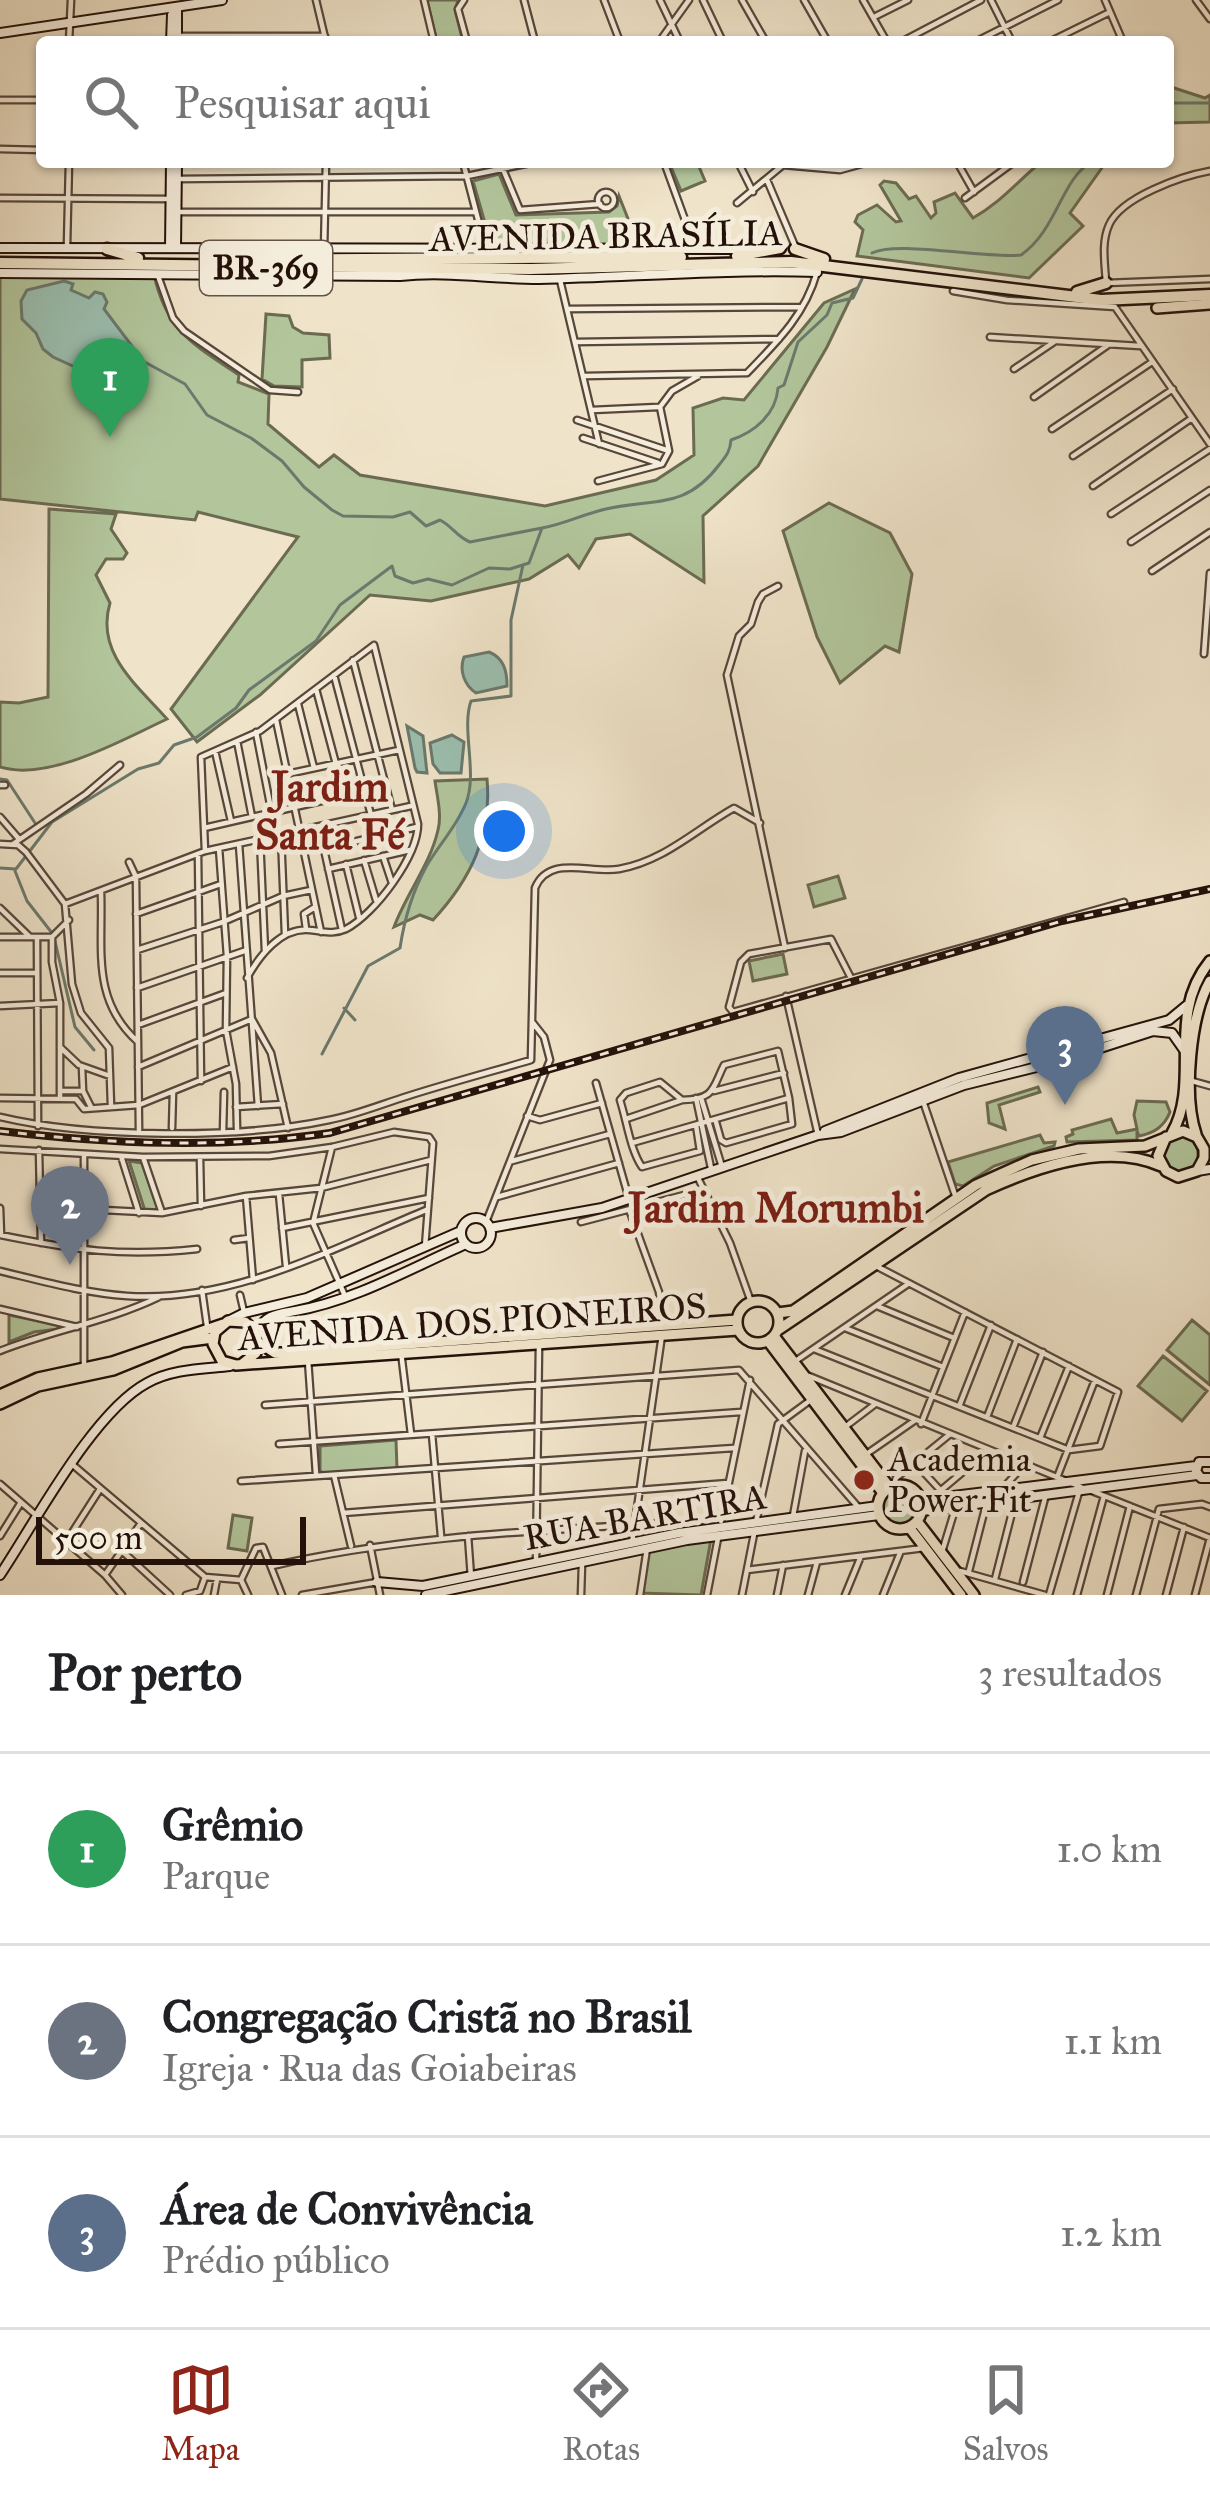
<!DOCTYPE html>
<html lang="pt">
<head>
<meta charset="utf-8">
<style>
	body { margin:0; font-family:"IM FELL Great Primer",serif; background:#f6f6f6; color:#202124 }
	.scale { position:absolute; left:36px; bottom:30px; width:270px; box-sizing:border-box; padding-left:12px; border:6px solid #24110a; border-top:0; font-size:33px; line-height:42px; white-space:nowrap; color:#24110a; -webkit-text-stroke:9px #f5eddc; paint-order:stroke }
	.you { position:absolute; left:504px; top:831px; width:42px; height:42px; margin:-30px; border:9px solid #fff; border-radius:50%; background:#1a73e8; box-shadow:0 0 0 18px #1a73e833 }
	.badge { display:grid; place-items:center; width:78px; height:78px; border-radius:50%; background:#8f2418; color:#fff; font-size:39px; font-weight:700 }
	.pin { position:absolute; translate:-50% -99px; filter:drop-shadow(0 3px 6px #0008) }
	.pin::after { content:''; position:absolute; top:63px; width:42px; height:36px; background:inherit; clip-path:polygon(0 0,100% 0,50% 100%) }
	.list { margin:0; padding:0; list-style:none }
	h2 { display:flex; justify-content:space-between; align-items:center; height:156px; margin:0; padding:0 48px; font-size:51px }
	h2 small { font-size:39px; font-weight:400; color:#757577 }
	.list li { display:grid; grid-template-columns:78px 1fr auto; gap:36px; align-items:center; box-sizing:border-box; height:192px; padding:0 48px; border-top:3px solid #e0e0e0 }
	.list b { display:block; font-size:45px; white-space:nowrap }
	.list p { margin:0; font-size:39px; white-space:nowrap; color:#757577 }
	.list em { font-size:39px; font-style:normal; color:#757577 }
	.icon { flex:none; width:66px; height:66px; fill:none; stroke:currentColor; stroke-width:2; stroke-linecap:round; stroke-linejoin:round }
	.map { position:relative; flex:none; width:1210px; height:1595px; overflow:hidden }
	.search { position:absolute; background:#fff; box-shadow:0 3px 9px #0004; left:36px; right:36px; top:36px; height:132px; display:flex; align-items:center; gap:30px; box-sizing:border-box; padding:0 42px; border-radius:12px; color:#757577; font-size:45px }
	.sheet { height:732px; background:#fff }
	nav { display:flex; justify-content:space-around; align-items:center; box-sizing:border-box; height:168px; border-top:3px solid #e0e0e0; background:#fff; font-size:33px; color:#757577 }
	nav a { display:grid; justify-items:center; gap:6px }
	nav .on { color:#8f2418 }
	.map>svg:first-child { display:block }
	.green { fill:#b2c59b; stroke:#6b6b52; stroke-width:3 }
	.water { fill:#9bbfaf; stroke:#6b796d; stroke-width:3 }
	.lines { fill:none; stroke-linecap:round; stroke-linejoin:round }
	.stream { stroke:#6b796d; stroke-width:3 }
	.street-casing { stroke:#57463a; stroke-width:9 }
	.secondary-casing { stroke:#24110a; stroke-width:12 }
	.primary-casing { stroke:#24110a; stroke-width:14 }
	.highway-casing { stroke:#24110a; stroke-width:15 }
	.street { stroke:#f5eddc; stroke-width:4.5 }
	.secondary { stroke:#f5eddc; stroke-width:8 }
	.primary { stroke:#efe3c9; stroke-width:9 }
	.highway { stroke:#efe3c9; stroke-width:10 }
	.rail-casing { stroke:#24110a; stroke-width:8 }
	.rail { stroke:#f5eddc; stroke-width:3; stroke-dasharray:9; stroke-linecap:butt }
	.poi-dot { fill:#8f2418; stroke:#f5eddc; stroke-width:4.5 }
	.labels { text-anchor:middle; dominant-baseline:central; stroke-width:10; stroke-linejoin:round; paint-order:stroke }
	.shield { fill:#f5eddc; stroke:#635349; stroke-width:3 }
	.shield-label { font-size:33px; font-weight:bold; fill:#24110a }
	.street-label { font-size:36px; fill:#24110a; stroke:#f5eddc }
	.poi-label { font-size:36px; fill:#24110a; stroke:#f5eddc; text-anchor:start }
	.quarter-label { font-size:42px; font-weight:bold; fill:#7a1f14; stroke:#f5eddc }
</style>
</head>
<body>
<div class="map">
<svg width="1210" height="1595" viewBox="0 0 1210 1595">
	<rect width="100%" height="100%" fill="#efe3c9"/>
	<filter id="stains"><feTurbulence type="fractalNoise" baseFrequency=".00167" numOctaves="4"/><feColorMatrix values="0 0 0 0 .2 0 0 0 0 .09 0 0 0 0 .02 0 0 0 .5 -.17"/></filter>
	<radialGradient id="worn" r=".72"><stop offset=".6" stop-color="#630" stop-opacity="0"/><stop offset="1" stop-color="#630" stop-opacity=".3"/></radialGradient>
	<path class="green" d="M427,0H458L455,10L463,42H437Z
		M1168,86L1205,98L1210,95V122L1168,123Z
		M669,162H697L705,181L681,191Z
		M1041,162H1106L1070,213L1083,226L1029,278L857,256L863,230L855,222L858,215L877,205L896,222L901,221L880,185L884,181L896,183L909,199L916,196L931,218L936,213L934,202L955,193L973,218C1000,203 1017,182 1041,162Z
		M499,174L516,215L609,212L617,206L619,196L638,244H491L473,181Z
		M0,274L154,275C167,332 193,344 239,375L238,382L269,394L268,424L319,467L334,455L360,475L545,506L656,480L694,455L693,408L723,398L744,400L824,303L855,289L827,347L758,466L703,516L704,582L630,534L596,539L579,568L568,555L529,579L431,601L370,595L260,695L197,742L171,709L298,537L198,512L195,520L0,499Z
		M266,314L289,316L293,327L303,333L329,335L330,358L302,360V387L274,386L262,379Z
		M829,503L890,533L912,574L899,652L885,646L840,683L817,637L783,531Z
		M49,509L116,514L111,529L127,553L123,559H106L96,575L110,603C95,653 137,685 167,719C122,740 49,782 0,767V702L19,703L48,697Z
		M487,779C492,835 471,879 433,920L420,915L394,927C406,894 430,865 438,830C442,815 437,796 435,781Z
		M838,876L845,898L814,907L808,885Z
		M783,954L787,974L753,981L749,961Z
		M1038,1087L1040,1092L999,1105L1005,1129L989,1123L987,1103Z
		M1137,1101L1166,1102L1170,1112C1164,1127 1154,1133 1139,1136L1137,1131V1140L1067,1142L1066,1137L1073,1134L1072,1130L1111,1119L1117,1133L1137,1129L1134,1115Z
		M1040,1135L1044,1143L1055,1142L1054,1146L994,1166L963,1186L955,1184L948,1162Z
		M1162 1154a18 18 0 1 1 36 0a18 18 0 1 1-36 0Z
		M129,1161L142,1163L159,1211H145Z
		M9,1315L58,1325V1329L34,1332L9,1342Z
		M1192,1320L1210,1335V1385L1167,1350Z
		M1163,1356L1207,1391L1182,1421L1138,1386Z
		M396,1440L397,1469L326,1474L320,1471V1446Z
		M882 1508a19 19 0 1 1 38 0a19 19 0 1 1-38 0Z
		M233,1515L252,1518L247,1551L228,1548Z
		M711,1539L701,1595L640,1593L648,1550Z"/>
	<path class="water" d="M64,281L73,284L71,290L89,298L95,292L103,294L107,302L104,309L132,346L129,358L108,375L84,371L53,357L43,349L36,333L22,319L21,301L27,290Z
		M489,652C504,658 507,671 507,686L476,693C464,685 459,670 464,657Z
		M407,726L423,736L427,773L417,772L415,768Z
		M452,735L464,742L461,773H440L433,764L430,743Z"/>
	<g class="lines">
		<path class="stream" d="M1168,103H1210
			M872,253C897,240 984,259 1021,255C1057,230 1061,180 1091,162
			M130,354L185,384L207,415L251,438L282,461L304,487L332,510L343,516L393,517L410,512L426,526L440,520C452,526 457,537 470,542L542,528
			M0,779L7,780L37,826
			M0,868L16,869L52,822L138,769L159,763L174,745L197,737L236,708L249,690L316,641L340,605L392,566L395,576L413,583L428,579L452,585L489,568L510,569L529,563L542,528C565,524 583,514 606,509C654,498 685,510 719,465C726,456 730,452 731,440C755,432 776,414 778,388L784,385L798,342L827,315L832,303L853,298L862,279
			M15,871L27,901L52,933
			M54,937L75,1027L94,1050
			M344,1008L355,1020
			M322,1054L368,966L400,948C404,921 413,891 426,867C438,846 457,826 466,803C478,773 461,729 471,701L511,696V620L523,565"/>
		<g class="street-casing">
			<path id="street" d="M316,0L326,42
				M424,0L434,42
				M464,0L458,9L467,42
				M524,0L535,42
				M604,0L620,42
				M660,0L680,42
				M703,0L723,42
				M742,0L766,42
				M804,0L828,42
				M863,0L887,42
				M991,0L1012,42
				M1105,0L1123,42
				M1196,0L1210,19
				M876,16L908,0
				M177,36H325
				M69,42L71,0
				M659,42L689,0
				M901,42L981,0
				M975,42L1058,0
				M1049,42L1110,12
				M0,100H42
				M0,149L42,150
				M463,162L481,231L491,249
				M500,162L520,210L600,204
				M664,162L696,250
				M738,162L753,192
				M957,162L974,192
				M1210,171C1182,176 1121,197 1109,225C1101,243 1105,263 1106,283L1210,279
				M177,179L467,176L535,162
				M767,180L795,246
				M598 200a8 8 0 1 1 16 0a8 8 0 1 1-16 0Z
				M0,198L171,199
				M965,198L1014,162
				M737,203L783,165L840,170L869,162
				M177,212H476
				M67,246L69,162
				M324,251L326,162
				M157,273L173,318L184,331L270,390L298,392
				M560,280L599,444
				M953,291L1007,300L1115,307L1210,444
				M568,309L802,307
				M990,337L1140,346
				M576,342L779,339
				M1014,369L1054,342
				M585,376L747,373C777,342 805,315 817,272
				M1034,397L1108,345
				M592,410L658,407
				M577,420L669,451
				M1052,429L1152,362
				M583,438L658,463
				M1073,456L1173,389
				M598,481L662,464L669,451L660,407L672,391L698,376
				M1093,486L1192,418
				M1111,514L1210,449
				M1131,542L1210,490
				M1152,571L1210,532
				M778,586L763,594L758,602L751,624L739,636L727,675L785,948
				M1204,654L1210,573
				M353,660L392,810
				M334,675L371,815
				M316,689L336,764
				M298,704L314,768
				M276,720L321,932
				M256,732L271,809
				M237,741L252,817
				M215,751L231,821
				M287,774L399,750
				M0,785H5
				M0,817L19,839
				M319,827L342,930
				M204,828L365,791
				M281,835L285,934
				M260,839L265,951
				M0,844L18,845L26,852L65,904L72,984L81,1013L109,1048L111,1106
				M13,844L86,794L120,765
				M239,844L258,1106
				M219,848L227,956L226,1030L236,1084L237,1129
				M323,849L417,827
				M205,851L201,757L260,731L374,645L418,824C418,856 375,914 346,929C332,935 324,931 310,930C281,927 259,956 247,978
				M198,854L201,1081
				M383,856L392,883
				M364,860L376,900
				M129,862L136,877L139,1130
				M346,864L359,917
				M328,869L410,850
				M101,892C103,950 91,1000 138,1042
				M65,904L205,851L411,806
				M0,908L30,937
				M136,914L221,884
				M306,929L304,914L315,907
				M0,937H52L69,920
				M37,937L38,1126
				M52,937V962L60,1003V1098
				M137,950L223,922L283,896L311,890
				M0,973H36
				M851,978L831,939L749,954L741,962L729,1007L733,1012L1124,902
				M137,988L244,951
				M786,996L818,1135
				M0,1006L60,1003
				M138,1025L226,993
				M60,1047L79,1065L110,1076
				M82,1067L83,1091
				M138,1067L252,1019L271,1053L288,1128
				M1192,1081L1210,1086
				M596,1083L629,1199
				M60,1091H83L91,1107
				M714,1091L784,1073
				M0,1098L76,1099L84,1109L139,1105L233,1067
				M696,1098L711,1168
				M701,1098L722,1167
				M924,1104L955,1195
				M236,1107L283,1104
				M527,1116L540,1120L602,1103
				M0,1117C88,1138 240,1139 329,1120C356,1115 382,1104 408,1096C449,1083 490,1072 531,1060L535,888C549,854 590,874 619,869C664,861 695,830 734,808L760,823
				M626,1119L682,1100
				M716,1122L721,1140L726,1143L792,1124L789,1098
				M172,1128L173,1092
				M223,1132L224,1092
				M632,1143L789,1098L778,1051L724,1065C712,1089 715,1099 682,1100L660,1082L626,1093L620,1100C627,1122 630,1149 642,1167L700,1151L696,1125
				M332,1147L313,1223L345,1296
				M0,1149L143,1157L269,1156L332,1147L394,1132L429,1137L433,1143L425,1247
				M39,1150L41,1243
				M84,1154V1364
				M121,1156L139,1213
				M143,1157L162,1213
				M200,1158L201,1206
				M512,1161L610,1134
				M697,1176L730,1243L751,1302
				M279,1194L286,1266
				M246,1196L253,1280
				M497,1197L619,1163
				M0,1208L1,1235
				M84,1209L162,1213L246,1196L321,1188L431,1160
				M630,1212L659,1292L663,1325
				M486,1222L550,1060L544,1037L533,1023
				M581,1222L703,1190
				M282,1228L429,1198
				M0,1235C73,1250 123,1257 197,1249
				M234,1240L249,1238
				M0,1271C42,1281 84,1293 127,1296C232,1303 332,1249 426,1210
				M202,1290L207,1326
				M240,1295L244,1312
				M877,1306L954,1338
				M0,1309L77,1327
				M845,1328L943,1367
				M814,1349L1069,1450L1100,1446L1118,1392L876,1266
				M0,1351C53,1330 107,1322 159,1297
				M401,1352L411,1434
				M308,1360L316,1474
				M794,1362L908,1284
				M809,1376L1081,1487
				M960,1404L991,1325
				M265,1405L739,1370L859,1508
				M987,1417L1017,1339
				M921,1424L965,1312
				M1014,1425L1043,1352
				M845,1427L874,1405
				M432,1434L441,1536
				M1040,1438L1069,1366
				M279,1444L741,1412
				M865,1455L914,1421
				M916,1464L941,1491
				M73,1465L205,1577L241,1580
				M334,1475L351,1546
				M1058,1475L1095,1380
				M241,1481L734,1448
				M0,1484L105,1575L122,1595
				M893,1487L896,1478L949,1435
				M1004,1487L1024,1465
				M1092,1491L1210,1538L1195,1595
				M933,1497L989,1450
				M343,1513L728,1483
				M793,1516L805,1451
				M721,1521L750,1380
				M756,1522L778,1424L812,1399
				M0,1536L20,1504
				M468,1536L471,1577
				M66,1542L100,1489
				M632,1543L662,1335
				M370,1545L380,1595
				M122,1551L170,1595
				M942,1552L956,1506
				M536,1562L539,1346
				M272,1566C419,1532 571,1530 721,1519
				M747,1570L924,1548
				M960,1571L1045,1595
				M969,1571L987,1501
				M105,1575L141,1523
				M995,1579L1016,1497
				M241,1580L256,1548L263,1547L282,1595
				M241,1580L248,1595
				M1023,1582L1045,1498
				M186,1595L200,1591L205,1577
				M214,1595L217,1579
				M302,1595L377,1582
				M581,1595L582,1564
				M640,1595L647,1548
				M707,1595L718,1538
				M742,1595L754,1534
				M777,1595L783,1565
				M808,1595L817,1562
				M845,1595L861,1556
				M883,1595L900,1553
				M1049,1595L1079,1492
				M1077,1595L1104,1496
				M1107,1595L1130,1506
				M1136,1595L1159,1509L1202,1504L1210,1507
				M1166,1595L1184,1527"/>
		</g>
		<g class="secondary-casing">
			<path id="secondary" d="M177,8V42
				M0,33L222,0
				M171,42L172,15
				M0,248L752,249
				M170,248L171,162
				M176,248L177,162
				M0,273L400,276C447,271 492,279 539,279C632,277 724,269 817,272
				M825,1131L959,1078L1169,1020L1186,1006
				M1197,1171L1210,1169
				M461 1233a15 15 0 1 1 30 0a15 15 0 1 1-30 0Z
				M490,1228L602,1208L818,1135L841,1132L964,1085L1057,1062L1153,1031L1172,1033L1184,1050
				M228,1321L244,1313L307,1298L461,1231
				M257,1333C263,1315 278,1314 295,1311C354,1301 411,1268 466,1244
				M1210,1462H1199L1196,1471L1201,1478H1210
				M920,1500L1196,1466
				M922,1511L1197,1475
				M0,1575C36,1521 93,1412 147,1383C172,1369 202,1369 230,1366
				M377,1582L423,1586L679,1533L878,1506
				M426,1595L687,1540L879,1515"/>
		</g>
		<g class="primary-casing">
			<path id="primary" d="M1157,308L1210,304
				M1172,1133C1202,1080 1165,1016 1210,961
				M1196,1134C1183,1096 1190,1016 1210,981
				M737 1322a21 21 0 1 1 42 0a21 21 0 1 1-42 0Z
				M778,1313L793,1311L976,1185L1032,1160L1079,1149L1145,1146L1183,1131L1197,1137L1204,1149V1158L1197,1171L1178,1177L1166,1171L1158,1156L1166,1137
				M778,1330L986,1190C1036,1167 1107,1142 1161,1166
				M774,1336L890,1488
				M768,1341L883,1493
				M258,1342L275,1353H283L737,1320
				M242,1364L256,1353L257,1334L245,1322L228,1321L215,1332L213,1344L222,1361L236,1365L738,1330
				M0,1395L38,1378L112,1362L223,1324
				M0,1404L38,1386L113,1370L182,1342L213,1338
				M878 1507a22 22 0 1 1 44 0a22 22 0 1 1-44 0Z
				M917,1521L974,1595
				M909,1527L961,1595"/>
		</g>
		<g class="highway-casing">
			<path id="highway" d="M107,249L138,258
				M795,249L824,259
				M737,256L780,248
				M213,260L681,257
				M0,263L531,269L791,262L1101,300L1210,295
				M1077,292L1106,283"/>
		</g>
		<use href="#street" class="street"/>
		<use href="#secondary" class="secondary"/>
		<use href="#primary" class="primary"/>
		<use href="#highway" class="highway"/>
		<g class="rail-casing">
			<path id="rail" d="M0,1131C110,1144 220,1149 330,1133L1062,921L1210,889"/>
		</g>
		<use href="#rail" class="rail"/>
	</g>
	<circle class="poi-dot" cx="864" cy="1480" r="12"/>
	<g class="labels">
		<rect class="shield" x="200" y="241" width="132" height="54" rx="9"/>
		<g class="shield-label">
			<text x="266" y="268">BR-369</text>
		</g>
		<g class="street-label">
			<text transform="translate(606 236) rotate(-1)">AVENIDA BRASÍLIA</text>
			<text transform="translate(472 1322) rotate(-4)">AVENIDA DOS PIONEIROS</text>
			<text transform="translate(645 1517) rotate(-10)">RUA BARTIRA</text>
		</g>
		<g class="poi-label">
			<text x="888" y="1459">Academia<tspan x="888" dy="41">Power Fit</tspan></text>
		</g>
		<g class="quarter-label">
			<text x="330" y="787">Jardim<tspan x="330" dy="48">Santa Fé</tspan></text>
			<text x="776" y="1208">Jardim Morumbi</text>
		</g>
	</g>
	<rect width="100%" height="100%" filter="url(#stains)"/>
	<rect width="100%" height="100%" fill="url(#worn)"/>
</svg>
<div class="scale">500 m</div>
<div class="you"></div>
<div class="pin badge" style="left:110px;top:437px;background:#2e9e5b">1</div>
<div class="pin badge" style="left:70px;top:1265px;background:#6b7280">2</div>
<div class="pin badge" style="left:1065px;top:1105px;background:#5c6f8a">3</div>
<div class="search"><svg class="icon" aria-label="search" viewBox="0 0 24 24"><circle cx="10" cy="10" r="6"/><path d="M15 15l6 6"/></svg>Pesquisar aqui</div>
</div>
<section class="sheet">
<h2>Por perto<small>3 resultados</small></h2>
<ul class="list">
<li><span class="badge" style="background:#2e9e5b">1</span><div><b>Grêmio</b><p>Parque</p></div><em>1.0 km</em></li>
<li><span class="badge" style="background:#6b7280">2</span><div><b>Congregação Cristã no Brasil</b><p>Igreja · Rua das Goiabeiras</p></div><em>1.1 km</em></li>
<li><span class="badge" style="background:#5c6f8a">3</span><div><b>Área de Convivência</b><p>Prédio público</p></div><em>1.2 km</em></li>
</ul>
</section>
<nav>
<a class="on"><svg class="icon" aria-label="map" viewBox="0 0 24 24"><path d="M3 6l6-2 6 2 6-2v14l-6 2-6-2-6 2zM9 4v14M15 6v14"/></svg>Mapa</a>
<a><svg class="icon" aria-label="directions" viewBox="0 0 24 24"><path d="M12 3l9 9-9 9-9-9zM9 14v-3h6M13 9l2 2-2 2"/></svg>Rotas</a>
<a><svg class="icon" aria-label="saved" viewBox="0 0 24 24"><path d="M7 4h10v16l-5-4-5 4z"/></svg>Salvos</a>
</nav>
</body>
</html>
